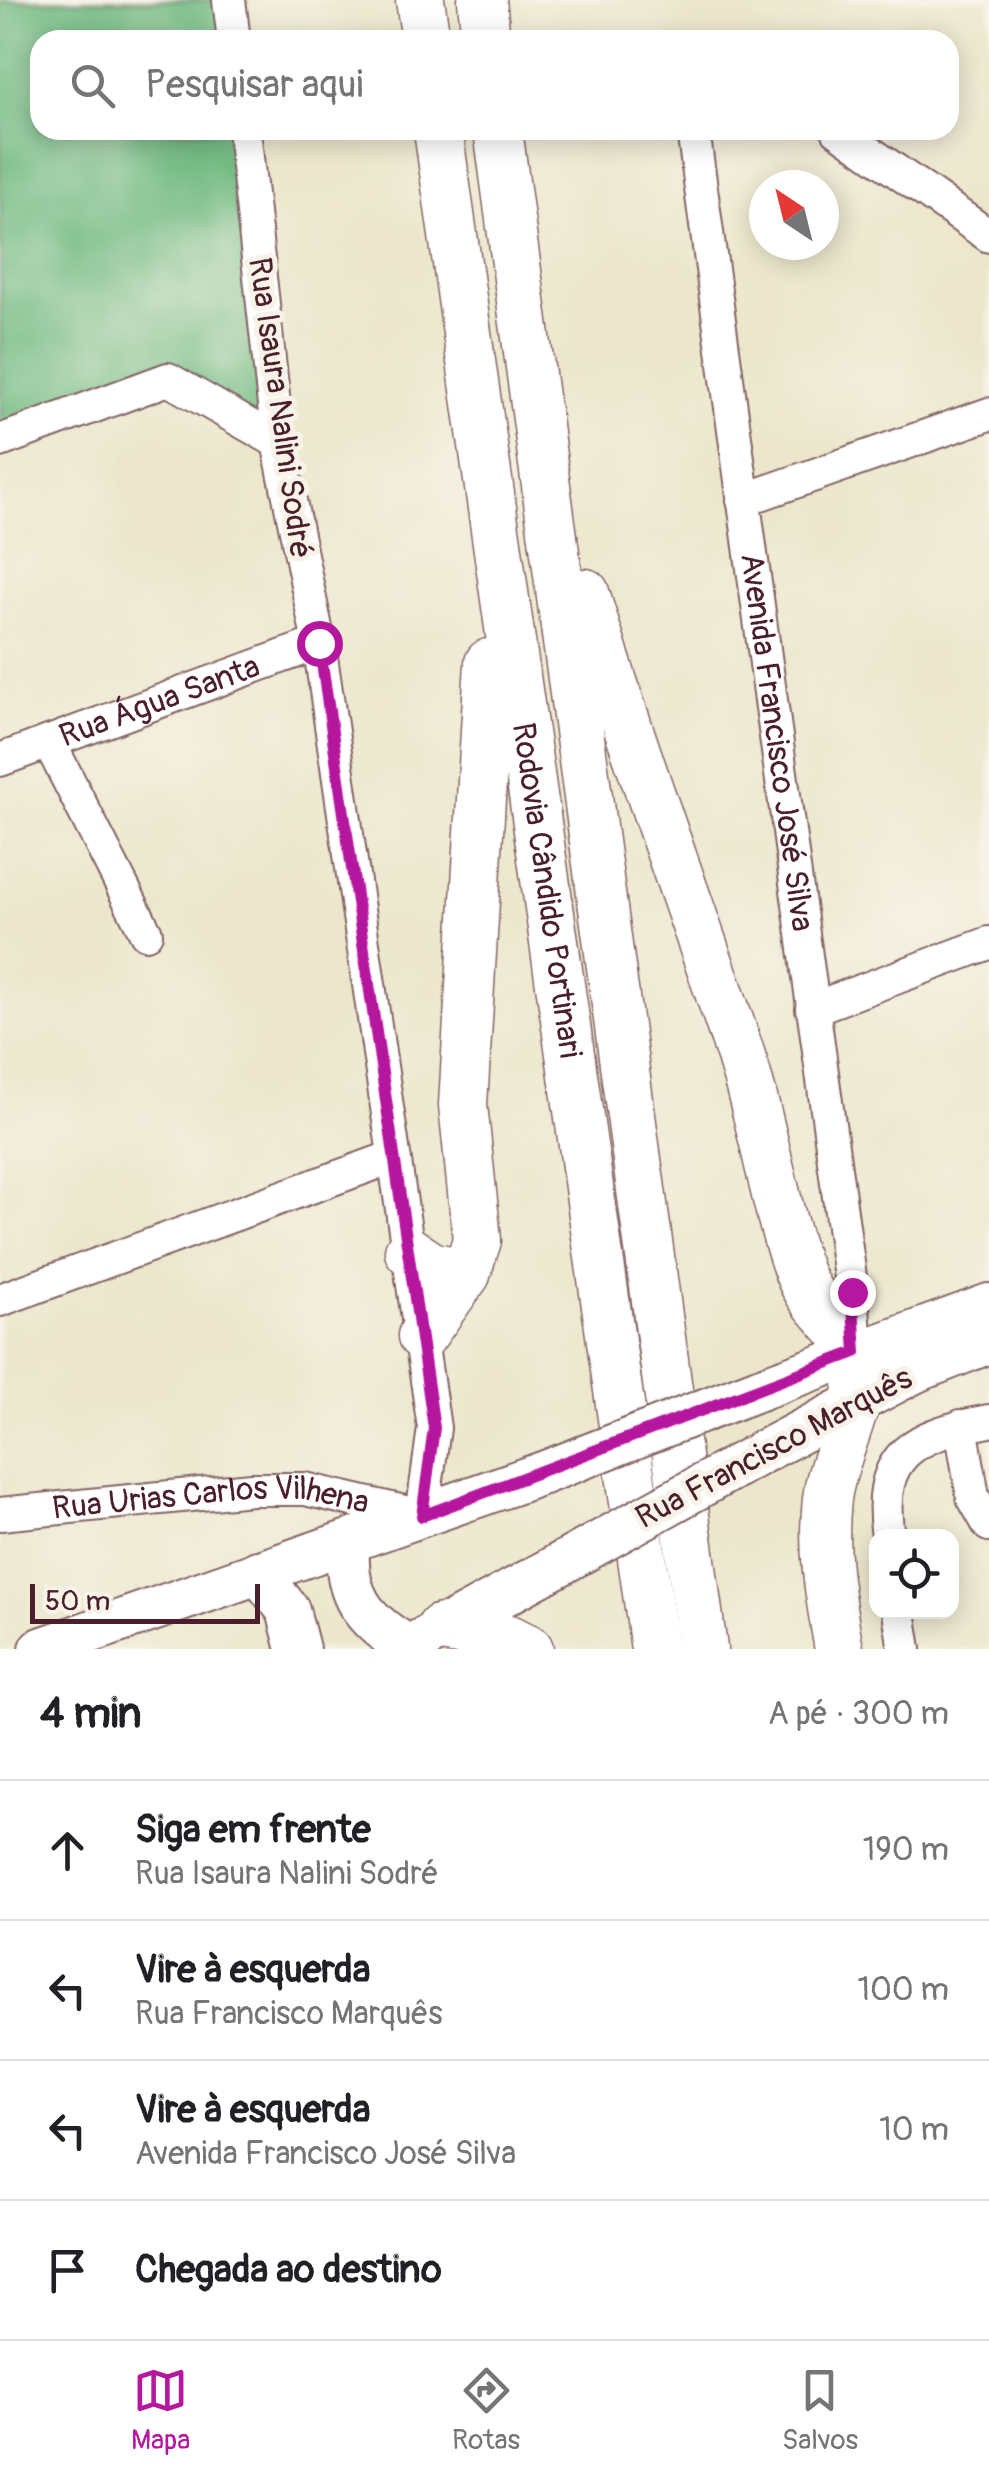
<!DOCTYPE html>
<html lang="pt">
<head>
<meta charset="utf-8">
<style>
	body { margin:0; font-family:Pangolin,sans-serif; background:#f2f2f2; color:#202124 }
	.controls { position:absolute; right:30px; bottom:30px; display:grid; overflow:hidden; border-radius:20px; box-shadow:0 5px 25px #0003 }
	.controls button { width:90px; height:90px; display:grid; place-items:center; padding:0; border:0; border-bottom:2px solid #e0e0e0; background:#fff; color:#202124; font:50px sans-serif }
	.compass { position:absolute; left:749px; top:170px; width:90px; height:90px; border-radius:50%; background:#fff; box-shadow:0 5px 25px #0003; rotate:325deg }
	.scale { position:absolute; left:30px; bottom:25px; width:230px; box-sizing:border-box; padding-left:10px; border:5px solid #4a1f2b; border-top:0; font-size:28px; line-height:35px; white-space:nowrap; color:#4a1f2b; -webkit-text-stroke:8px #f7f3e8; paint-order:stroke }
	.stop { position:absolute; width:30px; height:30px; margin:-22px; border:8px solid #b5179e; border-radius:50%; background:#fff }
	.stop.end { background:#b5179e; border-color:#fff; box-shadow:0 2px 10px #0008 }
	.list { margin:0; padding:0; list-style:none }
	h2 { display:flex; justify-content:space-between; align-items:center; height:130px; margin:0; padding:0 40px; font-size:42px }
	h2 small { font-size:32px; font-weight:400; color:#757577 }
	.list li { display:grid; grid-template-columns:65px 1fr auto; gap:30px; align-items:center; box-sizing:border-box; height:140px; padding:0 40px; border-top:2px solid #e0e0e0 }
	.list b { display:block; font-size:38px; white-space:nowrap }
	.list p { margin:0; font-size:32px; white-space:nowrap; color:#757577 }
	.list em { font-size:32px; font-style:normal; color:#757577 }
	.icon { flex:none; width:55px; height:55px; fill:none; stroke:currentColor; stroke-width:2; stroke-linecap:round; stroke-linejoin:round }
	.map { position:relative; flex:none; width:989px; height:1649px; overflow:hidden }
	.search { position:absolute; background:#fff; box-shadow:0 5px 25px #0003; left:30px; right:30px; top:30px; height:110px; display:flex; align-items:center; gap:25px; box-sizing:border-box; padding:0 35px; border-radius:30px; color:#757577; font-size:38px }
	.sheet { height:690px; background:#fff }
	nav { display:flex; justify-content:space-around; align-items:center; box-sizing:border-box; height:140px; border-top:2px solid #e0e0e0; background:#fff; font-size:28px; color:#757577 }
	nav a { display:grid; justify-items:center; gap:5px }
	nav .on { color:#b5179e }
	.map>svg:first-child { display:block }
	.forest { fill:#6eb980; stroke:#5c6c56; stroke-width:2.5 }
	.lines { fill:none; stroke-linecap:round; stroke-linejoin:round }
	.minor-casing { stroke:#836563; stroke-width:36 }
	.major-casing { stroke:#836563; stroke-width:46 }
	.highway-casing { stroke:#836563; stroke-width:51 }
	.minor { stroke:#fff; stroke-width:32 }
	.major { stroke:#fff; stroke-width:42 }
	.highway { stroke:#fff; stroke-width:48 }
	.major-bridge-casing { stroke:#836563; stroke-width:46; stroke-linecap:butt }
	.major-bridge { stroke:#fff; stroke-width:42 }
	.route { stroke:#b5179e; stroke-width:12 }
	.labels { text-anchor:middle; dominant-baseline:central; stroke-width:10; stroke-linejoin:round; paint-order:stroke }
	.street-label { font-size:32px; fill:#4a1f2b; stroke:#f7f3e8 }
</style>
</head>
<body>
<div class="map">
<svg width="989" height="1649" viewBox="0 0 989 1649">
	<rect width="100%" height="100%" fill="#f7f3e8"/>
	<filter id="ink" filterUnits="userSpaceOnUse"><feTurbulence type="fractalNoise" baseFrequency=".01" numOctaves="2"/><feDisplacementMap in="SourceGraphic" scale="20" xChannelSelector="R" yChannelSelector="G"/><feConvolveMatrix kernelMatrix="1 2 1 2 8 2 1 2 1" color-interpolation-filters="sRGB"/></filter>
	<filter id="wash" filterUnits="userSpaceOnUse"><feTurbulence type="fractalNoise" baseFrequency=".0048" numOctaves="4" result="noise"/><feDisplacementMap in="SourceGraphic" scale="40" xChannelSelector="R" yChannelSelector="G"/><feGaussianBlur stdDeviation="2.25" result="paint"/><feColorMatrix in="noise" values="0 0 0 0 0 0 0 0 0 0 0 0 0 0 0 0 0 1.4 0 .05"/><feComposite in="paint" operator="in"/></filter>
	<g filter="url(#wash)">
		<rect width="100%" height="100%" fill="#ece7cc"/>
		<path class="forest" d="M0,0H229L234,40H40V130H244L278,442L168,379L0,441Z"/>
	</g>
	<g filter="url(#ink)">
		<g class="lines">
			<g class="minor-casing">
				<g id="minor">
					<path d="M229,0L234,40"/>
					<path id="s1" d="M693,130L852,1292L856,1349"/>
					<path d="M838,130L989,236"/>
					<path d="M0,441L168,379L278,442"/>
					<path d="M743,500L989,414"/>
					<path d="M49,742L146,933"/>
					<path id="s2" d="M0,760L319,643"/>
					<path d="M812,1009L989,943"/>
					<path d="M0,1300L393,1157"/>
					<path d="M961,1426L973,1497L989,1525"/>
					<path id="s3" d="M0,1514L251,1489H305L422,1516L434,1428L319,643L278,442L244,130"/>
					<path d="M888,1536C875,1452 915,1435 989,1421"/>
					<path d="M899,1612L905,1649"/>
				</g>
			</g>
			<g class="major-casing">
				<path id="major" d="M759,1389L989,1305
					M764,1451L914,1372L989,1342
					M349,1541C342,1594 364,1622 409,1647
					M258,1572L288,1610L298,1649
					M41,1649L543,1473
					M405,1649L564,1562"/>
			</g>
			<g class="highway-casing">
				<g id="highway">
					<path d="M420,0L426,40"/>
					<path d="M482,0L486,40"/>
					<path id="s4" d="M438,130L655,1649"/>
					<path d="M498,130L703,1649"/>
					<path d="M585,593C632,748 688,899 740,1053C764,1125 773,1203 799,1273C812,1308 847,1330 856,1353C871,1392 832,1454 827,1499C821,1551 830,1598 839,1649"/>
					<path d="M409,1251L431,1266L466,1274"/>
					<path d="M422,1336L466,1274L477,1240L463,1105L489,663"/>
					<path d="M441,1628L509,1639L529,1649"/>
				</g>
			</g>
			<use href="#minor" class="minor"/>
			<use href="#major" class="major"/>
			<use href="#highway" class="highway"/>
			<g class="major-bridge-casing">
				<path id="major-bridge" d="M543,1473L759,1389
					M564,1562L764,1451"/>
			</g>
			<use href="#major-bridge" class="major-bridge"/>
		</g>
	</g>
	<g class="lines" filter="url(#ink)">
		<path class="route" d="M319,643L434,1428L422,1516L856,1352L852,1292"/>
	</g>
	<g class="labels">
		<g class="street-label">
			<text transform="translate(280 408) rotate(82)">Rua Isaura Nalini Sodré</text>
			<text stroke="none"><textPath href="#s2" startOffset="170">Rua Água Santa</textPath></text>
			<text stroke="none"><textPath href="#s1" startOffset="618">Avenida Francisco José Silva</textPath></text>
			<text stroke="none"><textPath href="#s4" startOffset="768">Rodovia Cândido Portinari</textPath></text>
			<text transform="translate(774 1448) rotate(-28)">Rua Francisco Marquês</text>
			<text stroke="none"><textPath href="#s3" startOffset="212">Rua Urias Carlos Vilhena</textPath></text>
		</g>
	</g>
</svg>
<div class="controls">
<button><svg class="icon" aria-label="locate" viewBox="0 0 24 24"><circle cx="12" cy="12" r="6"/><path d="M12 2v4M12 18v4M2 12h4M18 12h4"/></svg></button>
</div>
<svg class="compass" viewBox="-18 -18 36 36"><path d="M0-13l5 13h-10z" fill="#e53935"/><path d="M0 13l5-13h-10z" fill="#757577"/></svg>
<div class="scale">50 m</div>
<div class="stop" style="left:319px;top:643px"></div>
<div class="stop end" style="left:852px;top:1292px"></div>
<div class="search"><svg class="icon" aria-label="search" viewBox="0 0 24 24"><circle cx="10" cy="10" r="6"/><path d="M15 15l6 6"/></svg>Pesquisar aqui</div>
</div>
<section class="sheet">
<h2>4 min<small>A pé · 300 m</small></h2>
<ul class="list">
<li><svg class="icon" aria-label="ahead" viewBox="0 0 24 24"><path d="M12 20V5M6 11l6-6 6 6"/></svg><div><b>Siga em frente</b><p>Rua Isaura Nalini Sodré</p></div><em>190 m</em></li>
<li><svg class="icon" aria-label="left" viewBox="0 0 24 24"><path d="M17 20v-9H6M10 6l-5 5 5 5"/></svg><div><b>Vire à esquerda</b><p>Rua Francisco Marquês</p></div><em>100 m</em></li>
<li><svg class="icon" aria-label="left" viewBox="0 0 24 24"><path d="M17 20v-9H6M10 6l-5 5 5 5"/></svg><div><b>Vire à esquerda</b><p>Avenida Francisco José Silva</p></div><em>10 m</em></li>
<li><svg class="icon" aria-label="arrive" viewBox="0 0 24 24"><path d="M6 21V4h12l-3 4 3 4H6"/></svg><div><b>Chegada ao destino</b></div></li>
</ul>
</section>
<nav>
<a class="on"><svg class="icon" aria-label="map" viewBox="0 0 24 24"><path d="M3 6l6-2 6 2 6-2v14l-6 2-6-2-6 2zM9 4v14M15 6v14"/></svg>Mapa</a>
<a><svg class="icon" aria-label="directions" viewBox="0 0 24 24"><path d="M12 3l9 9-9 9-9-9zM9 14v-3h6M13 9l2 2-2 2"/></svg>Rotas</a>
<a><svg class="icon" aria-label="saved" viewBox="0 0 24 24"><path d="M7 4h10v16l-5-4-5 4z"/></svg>Salvos</a>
</nav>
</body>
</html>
